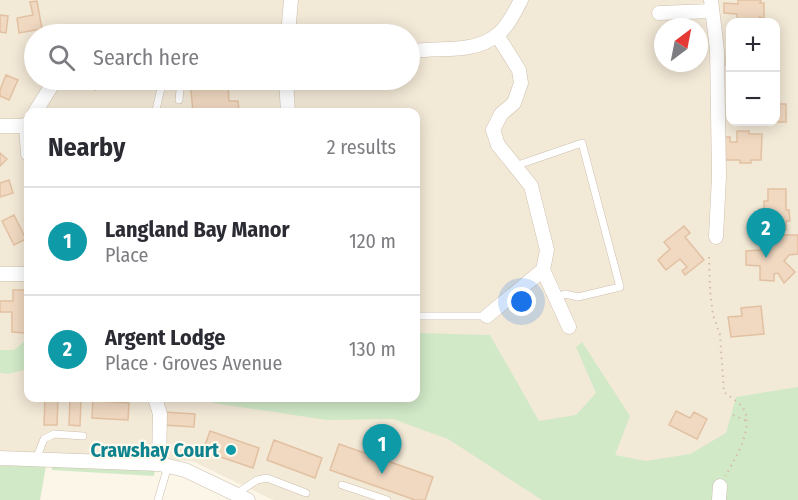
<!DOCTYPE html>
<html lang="en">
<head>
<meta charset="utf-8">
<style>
	body { margin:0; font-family:"Fira Sans Condensed",sans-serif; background:#f2f2f3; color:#2b2b33 }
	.controls { position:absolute; right:18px; top:18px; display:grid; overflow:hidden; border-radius:12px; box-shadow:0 3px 15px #0003 }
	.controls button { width:54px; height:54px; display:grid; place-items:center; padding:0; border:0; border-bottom:2px solid #e1e1e2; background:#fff; color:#2b2b33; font:30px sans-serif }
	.compass { position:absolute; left:654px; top:18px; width:54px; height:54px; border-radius:50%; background:#fff; box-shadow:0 3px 15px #0003; rotate:32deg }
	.you { position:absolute; left:522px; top:302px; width:21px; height:21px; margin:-15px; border:4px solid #fff; border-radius:50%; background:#1a73e8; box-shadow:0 0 0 9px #1a73e833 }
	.badge { display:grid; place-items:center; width:39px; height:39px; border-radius:50%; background:#b45309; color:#fff; font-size:20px; font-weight:700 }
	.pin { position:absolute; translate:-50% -50px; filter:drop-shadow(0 2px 3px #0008) }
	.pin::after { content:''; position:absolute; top:32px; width:21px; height:18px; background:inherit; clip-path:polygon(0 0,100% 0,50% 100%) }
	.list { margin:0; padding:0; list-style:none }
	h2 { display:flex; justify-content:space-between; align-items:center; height:78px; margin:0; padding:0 24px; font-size:26px }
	h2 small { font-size:20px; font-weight:400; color:#7c7c81 }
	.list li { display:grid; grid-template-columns:39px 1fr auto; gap:18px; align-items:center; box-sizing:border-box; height:108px; padding:0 24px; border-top:2px solid #e1e1e2 }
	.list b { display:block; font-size:22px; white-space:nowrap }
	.list p { margin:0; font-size:20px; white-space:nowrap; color:#7c7c81 }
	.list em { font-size:20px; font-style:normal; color:#7c7c81 }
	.icon { flex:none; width:33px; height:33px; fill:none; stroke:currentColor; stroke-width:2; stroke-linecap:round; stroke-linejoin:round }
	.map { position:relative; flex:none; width:798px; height:500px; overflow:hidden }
	.search { position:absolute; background:#fff; box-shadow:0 3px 15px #0003; left:24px; top:24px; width:396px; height:66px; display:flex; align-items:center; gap:15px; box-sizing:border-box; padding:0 21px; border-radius:33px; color:#7c7c81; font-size:22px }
	.panel { position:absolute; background:#fff; box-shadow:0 3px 15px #0003; left:24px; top:108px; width:396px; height:294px; border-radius:12px }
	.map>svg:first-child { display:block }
	.residential { fill:#f3e9d7; fill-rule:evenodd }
	.green { fill:#d1e9c7 }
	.building { fill:#f0d8c1; stroke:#e2c1a2; stroke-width:1.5 }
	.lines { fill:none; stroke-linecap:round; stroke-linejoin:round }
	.service-casing { stroke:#cdbfae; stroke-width:8 }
	.minor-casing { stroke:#cdbfae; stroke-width:15 }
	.path { stroke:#d5bca4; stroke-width:2; stroke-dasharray:1.5 4.5; stroke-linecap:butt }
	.service { stroke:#fff; stroke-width:7 }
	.minor { stroke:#fff; stroke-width:14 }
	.culture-dot { fill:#0f9aa8; stroke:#fefaee; stroke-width:2 }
	.labels { text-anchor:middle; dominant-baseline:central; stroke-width:4.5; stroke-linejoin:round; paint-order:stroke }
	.culture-label { font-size:20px; font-weight:bold; fill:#0d838f; stroke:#fefaee; text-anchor:end }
</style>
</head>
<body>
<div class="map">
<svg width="798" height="500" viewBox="0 0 798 500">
	<rect width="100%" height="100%" fill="#fcf6e8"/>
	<path class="residential" d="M0,0H798V500H273L192,461L0,451ZM730,22H776V122H730ZM663,27H699V63H663ZM34,34H410V80H34ZM28,112H416V398H28Z"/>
	<path class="green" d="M416,333L490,335L539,421L576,415L596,393L576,347L582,342L630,416L615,455L646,461L690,454L726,433L736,397L798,387V500H542L448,439L393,419L327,420L213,403L207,398H416Z
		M28,338V369L8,374L0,373V350H14Z
		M52,465L155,470L154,476L52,470Z
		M0,466H46L40,500H0Z"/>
	<path class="building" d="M738,0H761L760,3H764V18L759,17V22H737V14L724,13V3L738,4Z
		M37,1L42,29L19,33L17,18L33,15L30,2Z
		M0,15L8,16L6,33L0,32Z
		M660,32H663V58H660Z
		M727,42H730V66L726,65Z
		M6,75L18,80L9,100L0,96V90Z
		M90,80H100L103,86L95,90Z
		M190,80H206V84L228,83L229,101H238L239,112H193Z
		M776,95H778V104H786V122H761H776Z
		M737,131H749V134H762L761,160H751V163H740V160H724V137H730V142H737Z
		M0,153L7,159L0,166Z
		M9,180L13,193L0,197V183Z
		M768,189H786V210H789L790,221H786V230H764V221H759V209H764V201H768Z
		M14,215L26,239L14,245L2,221Z
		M684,226L690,233L685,237L704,260L685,275L682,271L687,267L680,259L666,270L658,260L670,249L664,242Z
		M762,235H798V254L789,255L784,261L795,272L784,283L778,273L774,274V281L760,280V266L746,265V251L761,250Z
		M13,290H26L25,333L12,332V312H0V301H13Z
		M761,306L764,334L731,337L728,317L742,316L741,308Z
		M45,398H58L57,425H44Z
		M70,398H81L80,426L69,425Z
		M93,398H100V401L129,403L128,420L92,418Z
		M676,411L690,418L694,412L707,419L697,439L669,425Z
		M164,412L195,414L194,427L163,425Z
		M210,431L259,448L253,468L203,451Z
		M274,440L322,458L315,478L267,460Z
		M339,444L433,477L425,500H415L330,470Z"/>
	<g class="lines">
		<g class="service-casing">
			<path id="service" d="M179,100L181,80
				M156,110L160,92L166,80
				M515,166L582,143L620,287L578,297L565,294L556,298
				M416,316H487
				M36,459L44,439L54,434L83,436
				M342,485L387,500
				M236,494L257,480L267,478L306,493
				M158,500L168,466"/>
		</g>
		<g class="minor-casing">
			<path id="minor" d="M711,0L717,50L719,176L716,237
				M659,13L711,11
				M288,34L291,0
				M497,35L519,70L521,83L514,103L501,114L493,130L498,145L531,186L547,250L543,270L569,327
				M410,52C438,46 472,55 497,35C508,27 515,11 521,0
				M286,80L288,112
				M35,112L54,82L58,80
				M28,123L26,126L28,154
				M0,126H26
				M0,274H28
				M487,316L543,270
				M155,398L160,414L159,464
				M0,458L159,464L185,470L248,500
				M719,500L720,486"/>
		</g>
		<path class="path" d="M709,257L710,290L713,315L720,335L724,392C730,397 739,402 743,408C755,426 735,460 725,476
			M733,415L747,421"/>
		<use href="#service" class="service"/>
		<use href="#minor" class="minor"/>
	</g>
	<circle class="culture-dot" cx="231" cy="450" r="6"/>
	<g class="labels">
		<g class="culture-label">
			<text x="219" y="450">Crawshay Court</text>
		</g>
	</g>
</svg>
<div class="controls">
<button>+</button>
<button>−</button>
</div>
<svg class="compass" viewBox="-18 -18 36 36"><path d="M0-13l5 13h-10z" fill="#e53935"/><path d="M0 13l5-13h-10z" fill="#7c7c81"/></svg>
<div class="you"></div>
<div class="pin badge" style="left:382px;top:474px;background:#0f9aa8">1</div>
<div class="pin badge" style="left:766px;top:258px;background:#0f9aa8">2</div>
<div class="search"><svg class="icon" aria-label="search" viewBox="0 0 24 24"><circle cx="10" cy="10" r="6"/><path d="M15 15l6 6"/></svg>Search here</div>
<section class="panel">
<h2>Nearby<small>2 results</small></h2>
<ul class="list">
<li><span class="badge" style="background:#0f9aa8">1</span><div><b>Langland Bay Manor</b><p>Place</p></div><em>120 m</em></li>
<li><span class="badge" style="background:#0f9aa8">2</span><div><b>Argent Lodge</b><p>Place · Groves Avenue</p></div><em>130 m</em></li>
</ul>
</section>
</div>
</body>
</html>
